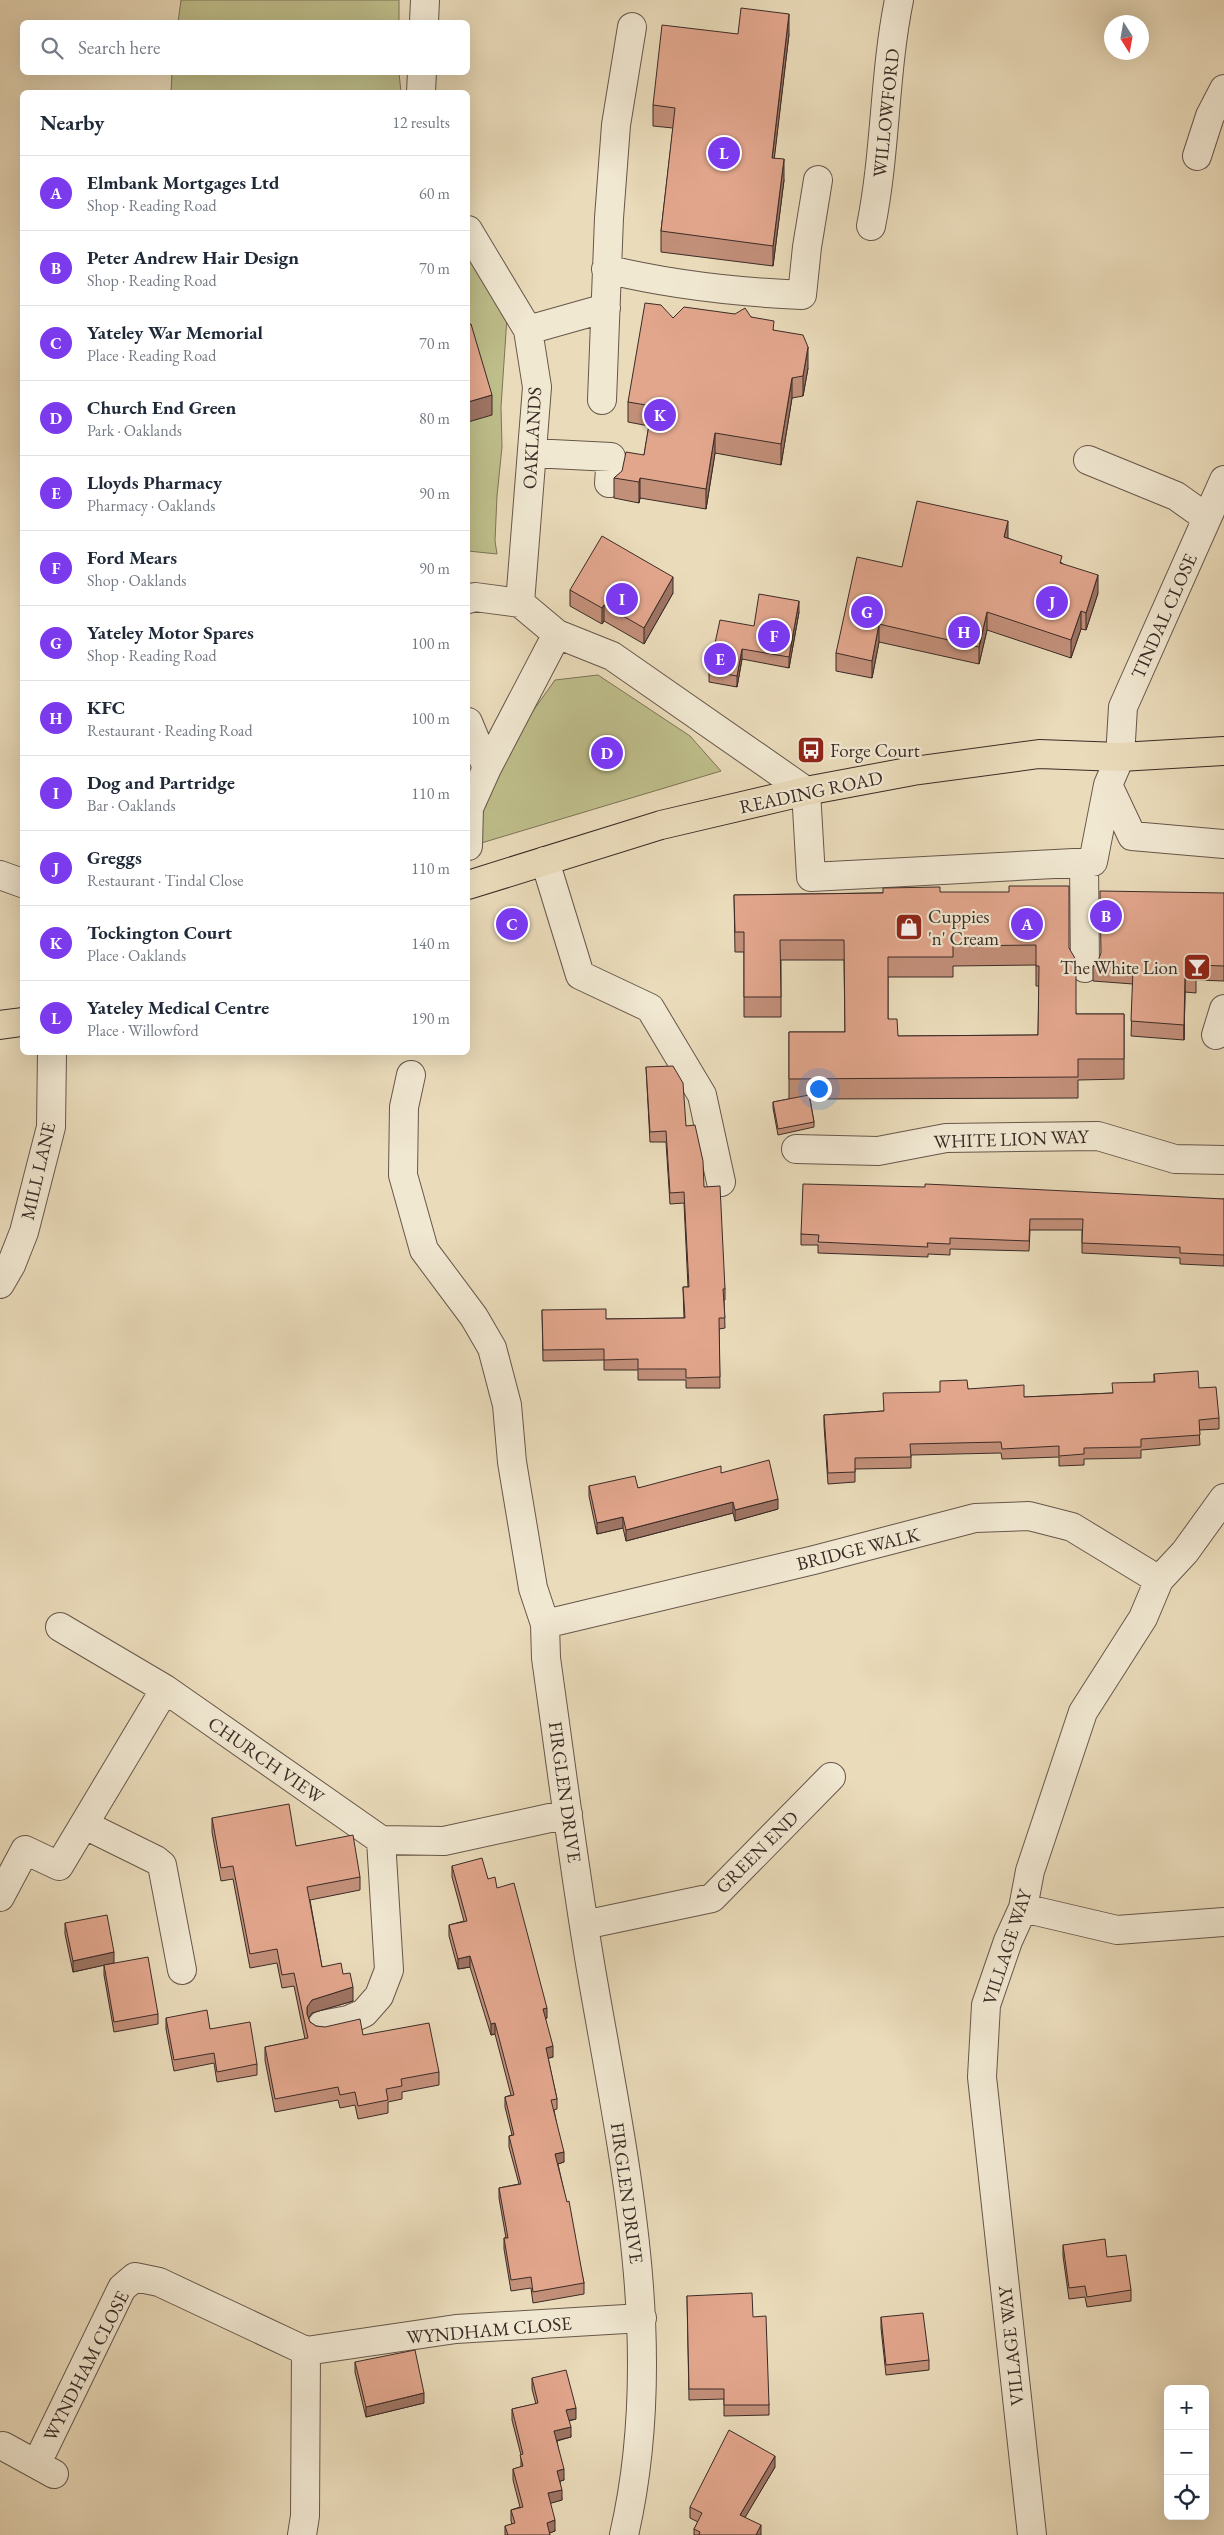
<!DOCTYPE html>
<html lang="en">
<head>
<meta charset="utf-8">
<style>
	body { margin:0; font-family:"EB Garamond",serif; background:#f2f2f3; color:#1f2937 }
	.controls { position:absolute; right:15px; bottom:15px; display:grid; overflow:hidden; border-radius:8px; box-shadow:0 5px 20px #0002 }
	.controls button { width:45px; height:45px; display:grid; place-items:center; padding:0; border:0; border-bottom:1px solid #e0e1e3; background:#fff; color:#1f2937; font:25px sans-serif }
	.compass { position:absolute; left:1104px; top:15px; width:45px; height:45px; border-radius:50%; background:#fff; box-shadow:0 5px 20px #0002; rotate:169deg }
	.you { position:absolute; left:818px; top:1088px; width:18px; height:18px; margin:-12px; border:4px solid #fff; border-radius:50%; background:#1a73e8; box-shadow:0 0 0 8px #1a73e833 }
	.badge { display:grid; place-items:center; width:32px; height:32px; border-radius:50%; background:#7c3aed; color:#fff; font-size:16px; font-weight:700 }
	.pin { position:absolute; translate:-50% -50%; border:2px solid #fff; box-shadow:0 1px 5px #0006 }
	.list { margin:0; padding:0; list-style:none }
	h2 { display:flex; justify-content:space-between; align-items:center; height:65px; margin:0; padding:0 20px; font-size:21px }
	h2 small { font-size:16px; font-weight:400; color:#747a83 }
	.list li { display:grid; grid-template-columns:32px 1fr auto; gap:15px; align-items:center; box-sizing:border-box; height:75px; padding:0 20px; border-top:1px solid #e0e1e3 }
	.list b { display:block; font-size:19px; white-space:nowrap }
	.list p { margin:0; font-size:16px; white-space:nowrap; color:#747a83 }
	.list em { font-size:16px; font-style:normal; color:#747a83 }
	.icon { flex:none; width:28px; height:28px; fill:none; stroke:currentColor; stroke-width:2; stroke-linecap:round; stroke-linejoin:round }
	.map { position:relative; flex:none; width:1224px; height:2535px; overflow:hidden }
	.search { position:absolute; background:#fff; box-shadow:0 5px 20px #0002; left:20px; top:20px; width:450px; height:55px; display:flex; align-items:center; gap:12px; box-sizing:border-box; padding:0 18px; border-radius:8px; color:#747a83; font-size:19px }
	.panel { position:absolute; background:#fff; box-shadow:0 5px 20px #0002; left:20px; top:90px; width:450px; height:965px; border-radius:8px }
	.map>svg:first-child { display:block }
	.green { fill:#bebe8b; stroke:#7c7458 }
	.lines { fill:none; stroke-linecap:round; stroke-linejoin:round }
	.minor-casing { stroke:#67574b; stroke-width:30 }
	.major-casing { stroke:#3b2b26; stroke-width:30 }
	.minor { stroke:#f1e8d2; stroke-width:28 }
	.major { stroke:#eadbba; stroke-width:28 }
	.wall { fill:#c28f79; stroke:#3b2b26; fill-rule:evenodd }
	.shaded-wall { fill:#9e7463; stroke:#3b2b26 }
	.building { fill:#e2a68d; stroke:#3b2b26; fill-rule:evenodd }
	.labels { text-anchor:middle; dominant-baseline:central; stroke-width:4.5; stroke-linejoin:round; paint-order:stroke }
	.street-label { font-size:19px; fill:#3b2b26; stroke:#f1e8d2 }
	.poi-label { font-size:19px; fill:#3b2b26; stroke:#f1e8d2; text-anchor:start }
</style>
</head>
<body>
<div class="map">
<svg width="1224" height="2535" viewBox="0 0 1224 2535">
	<rect width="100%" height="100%" fill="#eadbba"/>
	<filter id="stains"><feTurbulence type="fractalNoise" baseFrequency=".004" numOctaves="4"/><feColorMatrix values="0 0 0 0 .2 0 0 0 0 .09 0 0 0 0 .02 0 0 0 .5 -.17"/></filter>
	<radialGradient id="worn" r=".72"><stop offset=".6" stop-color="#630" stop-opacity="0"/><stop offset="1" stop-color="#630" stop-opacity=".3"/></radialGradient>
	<path class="green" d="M181,0H399V22H178Z
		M172,73H399L401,92H171Z
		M468,256L507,317L501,407L502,447L497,496L495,541L497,554L468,551Z
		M598,675L690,736L721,771L478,844L476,826L518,732L555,680Z"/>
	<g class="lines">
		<g class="minor-casing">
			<path id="minor" d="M424,22L425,0
				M421,92L422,72
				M1197,156L1210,116L1224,89
				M871,226C886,151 884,74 899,0
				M468,230L528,330L537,387L520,603L557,634L612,656L806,791L811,877L1093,862L1108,785L1120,757L1123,707L1224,480
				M606,269C671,285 736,292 802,295L807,247L818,180
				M528,330L606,308
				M602,400L609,218L616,125L632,27
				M532,453L611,457L609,483
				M1088,460L1176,496L1207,518
				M468,599L475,597L520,603
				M468,722L487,768
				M1108,785L1132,836L1224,844
				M468,846L469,808L487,768L557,634
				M545,861L580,975L650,1008L702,1095L721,1182
				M1084,863L1085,968
				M0,875L22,883
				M1216,1035L1224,1009
				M411,1075L404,1107L403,1175L424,1250L474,1317L492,1348L507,1405L512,1462L533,1588L545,1624L546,1658C561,1764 574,1870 592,1975C624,2160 667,2348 624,2535
				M796,1149L878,1151L946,1138L1098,1136L1175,1159L1224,1160
				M0,1284L11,1265L24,1232L51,1127L52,1052
				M545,1624L814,1560L975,1518L1029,1516L1072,1527L1159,1580
				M60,1627L165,1689
				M85,1825L156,1860L162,1865L182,1970
				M0,1897L25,1850L59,1866L165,1689L381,1840L444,1841L568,1814
				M1023,1908L1117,1930L1224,1922
				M584,1925L712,1898L831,1777
				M322,2025L348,2020L364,2013L379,1996L389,1970L381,1840
				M3,2446L54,2474
				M37,2463L122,2288L135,2277L159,2282L306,2351L456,2329L642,2318
				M302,2535L305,2516L306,2351
				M1032,2535L982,2077L986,2005L1008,1941L1023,1908L1030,1871L1083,1712L1143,1618L1159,1580L1185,1552L1224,1498"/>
		</g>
		<g class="major-casing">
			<path id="major" d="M468,885L661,825L806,791L913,771L1039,754L1120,757L1224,751
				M0,1025L22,1022"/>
		</g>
		<use href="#minor" class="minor"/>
		<use href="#major" class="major"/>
	</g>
	<path class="wall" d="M738,34H789L774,158L784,180L773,266L661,252V231L673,128L653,126V105Z
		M751,317L774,330L808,368L803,396L792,398L781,465L715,453L706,509L640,498L639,503L614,498V478L644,455L649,426L628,422V402L673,318Z
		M1008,538L1062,563L1098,593L1086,630L1081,629L1071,658L987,630L979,664L879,642L872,678L836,671V653L902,567Z
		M570,590L673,593L644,644L604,621L602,624L570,606Z
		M799,612L789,668L742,659L737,687L709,682V671L754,626Z
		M940,892L1069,948L1076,1014H1124V1079L1078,1080V1098L810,1099L814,1122V1127L778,1135L773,1108V1102L789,1099V1032H845L844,960H781V1017H744V952H735L734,895ZM1036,965V986H1039L1038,1035L898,1036L888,1019V977H953V966Z
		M1224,893V981L1196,980V993L1185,992L1184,1040L1131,1036L1133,984L1093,981V966Z
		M646,1067L686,1126L704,1187L725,1289V1300H724L725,1328L719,1329L720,1388H686V1380H638V1370H604V1360L543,1361L542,1310L606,1319L684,1318L683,1287H688L684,1203L670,1204L666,1142H650Z
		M1224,1199V1266L1180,1264V1258L1082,1253V1230H1030L1029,1251L950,1249V1255L928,1254V1257L818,1253V1245H801V1234Z
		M1154,1374L1199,1388L1219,1418V1429L1199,1430L1200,1445L1141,1450V1458L1084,1459V1465L1059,1466V1457L1002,1459L1001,1453L911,1455V1468L855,1469V1482L828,1484L824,1425V1415L883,1411L940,1392L968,1389L1024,1397L1112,1393L1154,1382Z
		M721,1473L778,1509L735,1521L733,1513L626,1541L623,1528L597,1534L589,1496V1486L638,1488Z
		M212,1818L296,1846L360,1877V1890L310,1900L322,1967L343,1974L353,2001L312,2013L308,2018L310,2022L316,2026L363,2035L439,2072V2085L402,2092V2099L388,2102V2113L358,2119L355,2105L340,2108L338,2100L275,2112L265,2060V2047L305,2039L294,1986L282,1988L277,1963L250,1968L233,1879L221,1881L212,1832Z
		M452,1866L488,1879L497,1888L547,2018L545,2019L553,2057L548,2058L557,2099V2109L554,2110L564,2162L558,2164L584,2283V2294L533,2303L531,2288L511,2291L504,2249V2238H506L499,2198V2188L519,2184L509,2147V2136L512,2135L505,2107V2097L511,2095L495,2034L491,2035L470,1967L458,1969L449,1936V1925L464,1921L452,1877Z
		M65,1923L114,1963L158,2014V2024L114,2032L104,1975V1965L73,1972L65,1934Z
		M166,2018L210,2029L257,2064V2075L217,2082L214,2063L174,2071L166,2029Z
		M1063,2245L1107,2257L1131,2290V2301L1087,2307L1085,2297L1069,2299L1063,2256Z
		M687,2296L753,2317L769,2405V2415L724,2416V2399L689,2400Z
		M881,2317L929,2360V2370L886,2375L881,2328Z
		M355,2362L424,2403L366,2417L355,2372Z
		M532,2378L576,2419L569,2421L571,2437L557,2441L564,2480L560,2481L562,2500L550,2503L555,2531L549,2533L550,2535H505V2526L512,2524L511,2521V2510L520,2507L513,2480V2469L521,2467V2455L512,2420V2409L536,2404L532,2389Z
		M775,2467L745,2517L761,2535H694V2529L698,2522L690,2518V2507Z"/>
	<path class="shaded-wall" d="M789,14V34L772,178V158Z
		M784,159V180L773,266V246Z
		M808,347V368L803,396V376Z
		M792,378V398L781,465V444Z
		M492,395V415L468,422V402Z
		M715,433V453L706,509V489Z
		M640,478V498L639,503V482Z
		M1008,521V539L1004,537Z
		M1098,575V593L1086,630V613Z
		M673,577V593L644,644V628Z
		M799,601V612L789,668V657Z
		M604,605V621L602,624V608Z
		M1081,611V629L1071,658V640Z
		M987,612V630L979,664V647Z
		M879,624V642L872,678V661Z
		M742,649V659L737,687V676Z
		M1185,977V992L1184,1040V1025Z
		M778,1499V1509L735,1521V1510Z
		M733,1502V1513L626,1541V1530Z
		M623,1517V1528L597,1534V1523Z
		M114,1952V1963L73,1972V1961Z
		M470,1956V1967L458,1969V1959Z
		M353,1987V2001L312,2013L307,2020V2027V2007L312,2000Z
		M547,2008V2018L543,2020V2009Z
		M495,2023V2034L491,2035V2024Z
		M553,2046V2057L546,2059V2048Z
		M564,2152V2162L555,2165V2154Z
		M424,2393V2403L366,2417V2407Z
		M576,2408V2419L566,2421V2410Z
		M571,2427V2437L554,2441V2431Z
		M775,2456V2467L740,2526V2515Z
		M564,2469V2480L557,2482V2471Z
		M562,2490V2500L548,2504V2493Z
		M555,2520V2531L547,2534V2523Z
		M761,2525V2535H756Z"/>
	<path class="building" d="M741,8L789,14L772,158L784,159L773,246L661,231L675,108L653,105L662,25L738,34Z
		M645,303L661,305L673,318L684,307L735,314L745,308L751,317L774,321L773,330L803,335L808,347L803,376L792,378L781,444L715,433L706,489L640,478L639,482L614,478L622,471L626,452L644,455L652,406L628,402Z
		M471,324L492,395L468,402V325Z
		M917,501L1008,521L1004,537L1062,556L1060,563L1098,575L1086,613L1081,611L1071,640L987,612L979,647L879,624L872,661L836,653L857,557L902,567Z
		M602,536L673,577L644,628L604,605L602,608L570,590Z
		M759,594L799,601L789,657L742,649L737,676L709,671L720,620L754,626Z
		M1009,886H1069V948L1076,960V1014H1124V1059H1078V1077L789,1079V1032H845L844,940H780L781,997H744V932H735L734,895L883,893V888L940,887V892H1009ZM1036,945V966H1039L1038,1035L898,1036L897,1019H888V957H953V946Z
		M1100,891L1224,893V966L1196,965V978L1185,977L1184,1025L1131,1021L1133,969L1093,966L1098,961L1101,953Z
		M673,1066L683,1083L686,1126L695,1125L703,1161L704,1187L720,1186L725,1289H723L725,1318H719L720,1377L686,1378V1369H638V1359L604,1360V1349L543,1350L542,1310L606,1309V1319L685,1318L683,1287H689L684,1192L670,1193L666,1131L650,1132L646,1067Z
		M809,1095L814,1122L778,1129L773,1102Z
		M803,1184L925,1187V1184L947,1185L1224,1199V1255L1180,1253V1247L1082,1243L1083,1219H1030L1029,1241L950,1238V1244L927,1243L928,1247L818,1242L819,1235L801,1234Z
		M1198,1371L1199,1388L1216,1387L1219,1418L1199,1420L1200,1435L1141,1439V1447L1084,1448V1454L1059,1456V1446L1002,1449L1001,1442L910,1444L911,1457L855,1458V1472L828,1473L824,1415L884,1411L883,1393L940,1392V1381L967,1380L968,1389L1024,1385V1397L1113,1393L1112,1383L1155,1382L1154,1374Z
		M769,1460L778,1499L735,1510L733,1502L626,1530L623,1517L597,1523L589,1486L635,1476L638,1488L721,1466V1473Z
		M289,1804L296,1846L353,1835L360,1877L307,1887L322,1967L341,1963L343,1974L350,1973L353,1987L312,2000L307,2007V2014L310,2022L316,2026L325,2027L360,2019L363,2035L429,2023L439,2072L401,2079L402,2086L386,2089L388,2100L358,2106L355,2092L340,2095L338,2087L275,2099L265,2047L308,2038L294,1973L282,1975L277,1949L250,1954L233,1866L221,1868L212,1818Z
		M482,1858L488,1879L495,1877L497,1888L514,1883L547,2008L543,2009L553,2046L546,2048L557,2099L551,2100L564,2152L555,2154L567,2202L569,2201L584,2283L533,2292L531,2277L511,2280L504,2238H508L499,2188L521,2184L509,2136L514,2135L505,2097L514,2095L495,2023L491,2024L470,1956L458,1959L449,1925L467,1921L452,1866Z
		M107,1915L114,1952L73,1961L65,1923Z
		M148,1957L158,2014L114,2022L104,1965Z
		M207,2010L210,2029L250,2022L257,2064L217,2072L214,2053L174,2060L166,2018Z
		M1105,2239L1107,2257L1126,2255L1131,2290L1087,2297L1085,2286L1069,2288L1063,2245Z
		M752,2293L753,2317L766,2316L769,2405H724V2389H689L687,2296Z
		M923,2313L929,2360L886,2365L881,2317Z
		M415,2350L424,2393L366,2407L355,2362Z
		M566,2370L576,2408L566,2410L571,2427L554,2431L564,2469L557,2471L562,2490L548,2493L555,2520L547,2523L550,2535H508L505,2526L515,2523L511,2510L523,2507L513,2469L523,2466L520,2455L523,2454L512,2409L538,2403L532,2378Z
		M729,2430L775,2456L740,2515L761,2525L756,2535H699L700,2532L694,2529L702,2513L690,2507Z"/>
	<defs>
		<g id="bus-square" transform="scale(1.4375)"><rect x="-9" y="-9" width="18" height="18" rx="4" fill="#8f2418" stroke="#f1e8d2"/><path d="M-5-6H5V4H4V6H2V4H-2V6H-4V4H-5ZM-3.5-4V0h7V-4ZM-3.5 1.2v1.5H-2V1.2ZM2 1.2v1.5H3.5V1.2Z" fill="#fff"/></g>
		<g id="shop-square" transform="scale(1.4375)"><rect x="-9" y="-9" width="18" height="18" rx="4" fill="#8f2418" stroke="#f1e8d2"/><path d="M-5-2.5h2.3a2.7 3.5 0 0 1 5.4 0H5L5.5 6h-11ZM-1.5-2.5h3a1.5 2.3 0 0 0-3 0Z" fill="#fff"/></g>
		<g id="bar-square" transform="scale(1.4375)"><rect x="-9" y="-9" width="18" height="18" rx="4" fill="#8f2418" stroke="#f1e8d2"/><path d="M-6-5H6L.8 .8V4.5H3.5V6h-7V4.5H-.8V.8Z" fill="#fff"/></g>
	</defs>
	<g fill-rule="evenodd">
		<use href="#bus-square" x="811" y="750"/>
		<use href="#shop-square" x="909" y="927"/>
		<use href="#bar-square" x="1197" y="967"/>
	</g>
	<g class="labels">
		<g class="street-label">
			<text transform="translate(886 113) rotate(-84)">WILLOWFORD</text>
			<text transform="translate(532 438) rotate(-87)">OAKLANDS</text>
			<text transform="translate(1164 616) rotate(-66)">TINDAL CLOSE</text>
			<text transform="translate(811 792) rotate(-12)">READING ROAD</text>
			<text transform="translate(1011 1139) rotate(-2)">WHITE LION WAY</text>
			<text transform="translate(38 1171) rotate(-77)">MILL LANE</text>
			<text transform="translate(858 1549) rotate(-14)">BRIDGE WALK</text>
			<text transform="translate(266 1760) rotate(35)">CHURCH VIEW</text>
			<text transform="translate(565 1792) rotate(82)">FIRGLEN DRIVE</text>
			<text transform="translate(757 1852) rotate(-45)">GREEN END</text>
			<text transform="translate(1007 1947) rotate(-72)">VILLAGE WAY</text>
			<text transform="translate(627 2193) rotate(82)">FIRGLEN DRIVE</text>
			<text transform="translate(489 2330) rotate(-5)">WYNDHAM CLOSE</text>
			<text transform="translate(1011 2346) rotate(-96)">VILLAGE WAY</text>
			<text transform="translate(86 2366) rotate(-63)">WYNDHAM CLOSE</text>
		</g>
		<g class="poi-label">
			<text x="830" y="750">Forge Court</text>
			<text x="928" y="916">Cuppies<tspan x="928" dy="22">'n' Cream</tspan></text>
			<text x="1178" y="967" text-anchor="end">The White Lion</text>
		</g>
	</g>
	<rect width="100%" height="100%" filter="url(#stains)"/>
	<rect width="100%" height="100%" fill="url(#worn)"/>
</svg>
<div class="controls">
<button>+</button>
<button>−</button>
<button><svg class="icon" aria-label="locate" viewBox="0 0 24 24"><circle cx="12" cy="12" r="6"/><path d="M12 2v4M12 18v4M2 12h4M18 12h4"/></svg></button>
</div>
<svg class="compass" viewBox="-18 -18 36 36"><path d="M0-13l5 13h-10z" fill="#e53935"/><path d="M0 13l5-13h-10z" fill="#747a83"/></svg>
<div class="you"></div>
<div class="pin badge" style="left:1027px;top:924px">A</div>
<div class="pin badge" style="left:1106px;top:916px">B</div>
<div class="pin badge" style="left:512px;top:924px">C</div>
<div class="pin badge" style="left:607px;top:753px">D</div>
<div class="pin badge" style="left:720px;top:659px">E</div>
<div class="pin badge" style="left:774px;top:636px">F</div>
<div class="pin badge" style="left:867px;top:612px">G</div>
<div class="pin badge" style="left:964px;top:632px">H</div>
<div class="pin badge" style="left:622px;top:599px">I</div>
<div class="pin badge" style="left:1052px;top:602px">J</div>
<div class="pin badge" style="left:660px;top:415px">K</div>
<div class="pin badge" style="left:724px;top:153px">L</div>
<div class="search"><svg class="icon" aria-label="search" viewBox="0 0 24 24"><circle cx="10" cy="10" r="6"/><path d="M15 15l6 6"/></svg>Search here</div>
<section class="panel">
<h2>Nearby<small>12 results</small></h2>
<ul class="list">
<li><span class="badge">A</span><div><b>Elmbank Mortgages Ltd</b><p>Shop · Reading Road</p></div><em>60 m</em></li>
<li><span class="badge">B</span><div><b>Peter Andrew Hair Design</b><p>Shop · Reading Road</p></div><em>70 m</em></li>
<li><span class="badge">C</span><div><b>Yateley War Memorial</b><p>Place · Reading Road</p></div><em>70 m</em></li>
<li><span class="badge">D</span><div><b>Church End Green</b><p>Park · Oaklands</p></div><em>80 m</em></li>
<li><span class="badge">E</span><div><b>Lloyds Pharmacy</b><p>Pharmacy · Oaklands</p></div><em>90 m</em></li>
<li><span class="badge">F</span><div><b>Ford Mears</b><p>Shop · Oaklands</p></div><em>90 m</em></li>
<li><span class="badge">G</span><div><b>Yateley Motor Spares</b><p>Shop · Reading Road</p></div><em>100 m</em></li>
<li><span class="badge">H</span><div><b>KFC</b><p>Restaurant · Reading Road</p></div><em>100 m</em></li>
<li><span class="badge">I</span><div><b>Dog and Partridge</b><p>Bar · Oaklands</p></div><em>110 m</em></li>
<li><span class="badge">J</span><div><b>Greggs</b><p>Restaurant · Tindal Close</p></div><em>110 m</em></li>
<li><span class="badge">K</span><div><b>Tockington Court</b><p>Place · Oaklands</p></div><em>140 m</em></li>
<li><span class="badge">L</span><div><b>Yateley Medical Centre</b><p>Place · Willowford</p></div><em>190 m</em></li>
</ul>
</section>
</div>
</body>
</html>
